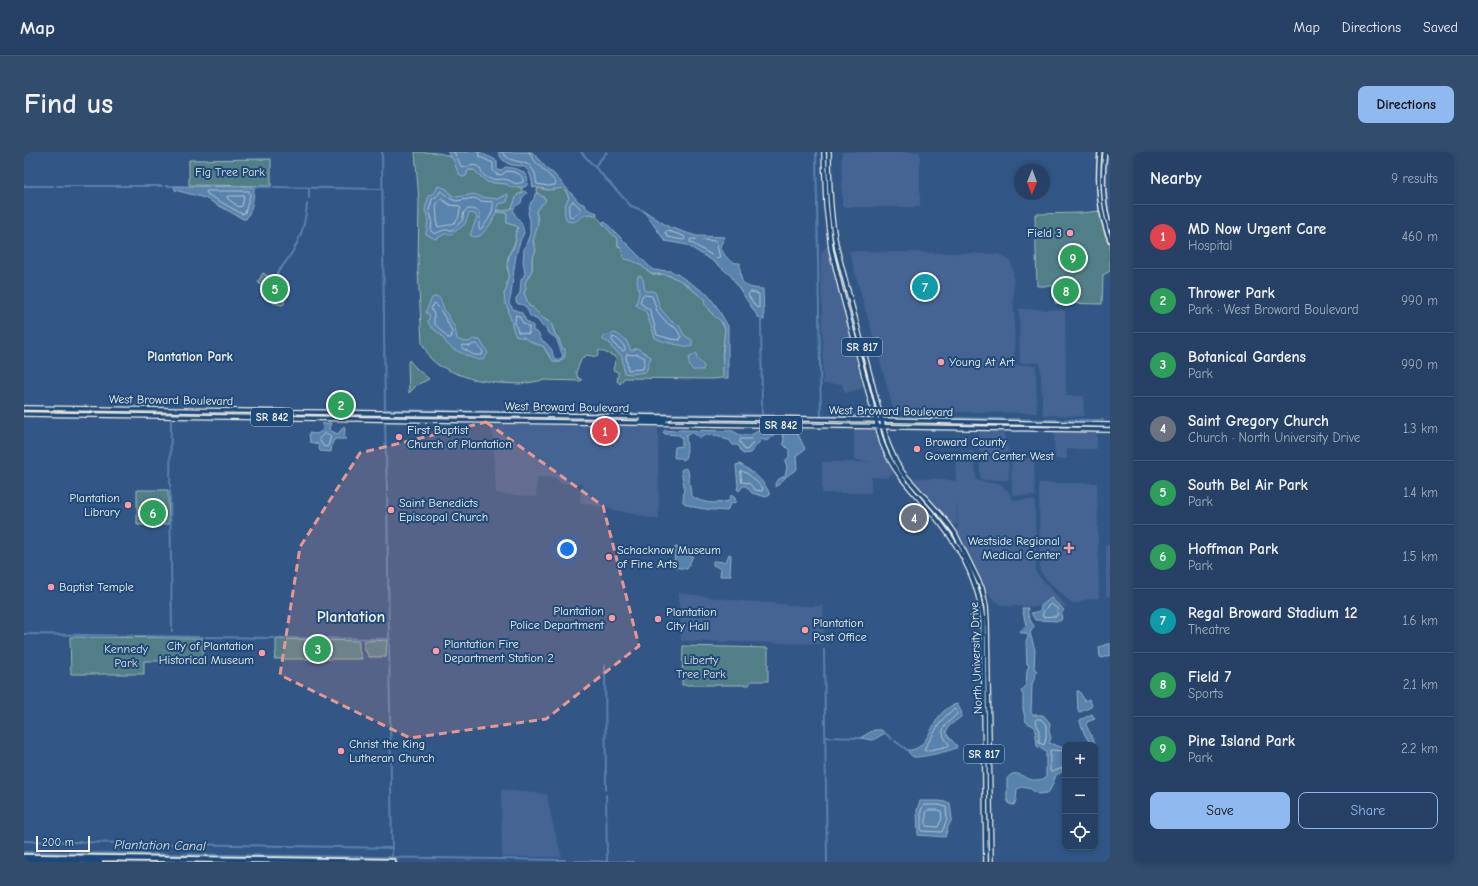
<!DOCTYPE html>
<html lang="en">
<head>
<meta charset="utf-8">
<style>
	body { margin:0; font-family:"Comic Neue",sans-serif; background:#324c6e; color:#f1f3f6 }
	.controls { position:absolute; right:12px; bottom:12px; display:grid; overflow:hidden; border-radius:8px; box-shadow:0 2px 6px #0003 }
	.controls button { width:36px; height:36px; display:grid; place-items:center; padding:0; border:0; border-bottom:1px solid #425a79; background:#264165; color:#f1f3f6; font:20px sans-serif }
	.compass { position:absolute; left:990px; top:12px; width:36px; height:36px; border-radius:50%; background:#264165; box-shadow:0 2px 6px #0003; rotate:181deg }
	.scale { position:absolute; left:12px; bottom:10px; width:54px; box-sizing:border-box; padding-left:4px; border:2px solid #f4f1e8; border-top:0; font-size:11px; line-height:14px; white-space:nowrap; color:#f4f1e8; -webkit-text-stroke:3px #1f4a7a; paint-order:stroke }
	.you { position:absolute; left:543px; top:397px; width:14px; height:14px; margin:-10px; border:3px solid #fff; border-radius:50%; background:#1a73e8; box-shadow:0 0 0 6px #1a73e833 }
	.badge { display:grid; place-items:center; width:26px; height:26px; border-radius:50%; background:#90b9f0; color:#fff; font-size:13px; font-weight:700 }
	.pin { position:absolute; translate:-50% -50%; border:2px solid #fff; box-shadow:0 1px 4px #0006 }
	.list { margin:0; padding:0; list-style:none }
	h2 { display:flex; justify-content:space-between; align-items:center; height:52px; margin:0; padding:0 16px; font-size:17px }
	h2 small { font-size:13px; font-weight:400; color:#a4afbf }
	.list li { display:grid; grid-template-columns:26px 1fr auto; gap:12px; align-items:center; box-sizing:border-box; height:64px; padding:0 16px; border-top:1px solid #425a79 }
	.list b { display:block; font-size:15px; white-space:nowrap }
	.list p { margin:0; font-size:13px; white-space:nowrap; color:#a4afbf }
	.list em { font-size:13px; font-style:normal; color:#a4afbf }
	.actions { display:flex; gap:8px; padding:12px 16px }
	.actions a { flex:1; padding:9px 0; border:1px solid #90b9f0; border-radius:8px; text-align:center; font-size:14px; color:#90b9f0 }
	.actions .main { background:#90b9f0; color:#111 }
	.icon { flex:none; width:22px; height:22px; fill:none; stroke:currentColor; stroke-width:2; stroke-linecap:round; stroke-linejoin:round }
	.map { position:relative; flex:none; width:1086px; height:710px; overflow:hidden; border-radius:8px }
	header { display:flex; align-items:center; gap:24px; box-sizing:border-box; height:56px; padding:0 20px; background:#264165; border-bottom:1px solid #425a79 }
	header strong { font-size:19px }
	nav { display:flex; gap:22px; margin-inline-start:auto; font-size:14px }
	.intro { display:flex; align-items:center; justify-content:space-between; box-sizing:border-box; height:96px; padding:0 24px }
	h1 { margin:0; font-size:28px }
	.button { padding:10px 18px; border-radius:8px; background:#90b9f0; color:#111; font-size:14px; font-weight:700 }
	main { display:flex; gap:24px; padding:0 24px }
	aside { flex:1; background:#264165; border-radius:8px; box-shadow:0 2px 6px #0003 }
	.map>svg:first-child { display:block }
	.built { fill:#456493 }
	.green { fill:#517e87; stroke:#a2b8b8 }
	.water { fill:#5983ad; stroke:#97afc5 }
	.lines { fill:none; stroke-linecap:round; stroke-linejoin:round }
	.shore { stroke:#b6c5d0; stroke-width:1 }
	.canal { stroke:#5983ad; stroke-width:2 }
	.secondary-casing { stroke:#f4f1e8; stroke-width:6 }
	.primary-casing { stroke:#f4f1e8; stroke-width:6 }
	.highway-casing { stroke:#f4f1e8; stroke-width:8 }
	.secondary { stroke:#1f4a7a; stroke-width:3 }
	.primary { stroke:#1f4a7a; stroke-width:3.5 }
	.highway { stroke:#1f4a7a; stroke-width:4.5 }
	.marked { fill:#e69792; fill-opacity:0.2; stroke:#e69792; stroke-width:3; stroke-dasharray:8 5; stroke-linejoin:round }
	.poi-dot { fill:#ff9aa2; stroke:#1f4a7a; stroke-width:1.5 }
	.labels { text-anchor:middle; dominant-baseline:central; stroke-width:4; stroke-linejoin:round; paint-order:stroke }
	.shield { fill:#1f4a7a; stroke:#b4bfc7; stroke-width:1 }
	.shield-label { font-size:11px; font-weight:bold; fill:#f4f1e8 }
	.park-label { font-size:12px; fill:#dce0d9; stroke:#1f4a7a }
	.poi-label { font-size:12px; fill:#f4f1e8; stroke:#1f4a7a; text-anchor:start }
	.street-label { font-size:12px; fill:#f4f1e8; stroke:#1f4a7a }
	.neighbourhood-label { font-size:13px; font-weight:bold; fill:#f4f1e8; stroke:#1f4a7a }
	.water-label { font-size:13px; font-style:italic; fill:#dde0df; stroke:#1f4a7a }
	.district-label { font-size:16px; font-weight:bold; fill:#f4f1e8; stroke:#1f4a7a }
</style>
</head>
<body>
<header>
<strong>Map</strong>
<nav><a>Map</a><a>Directions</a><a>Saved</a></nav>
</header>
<div class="intro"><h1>Find us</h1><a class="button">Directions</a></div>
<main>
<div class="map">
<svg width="1086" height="710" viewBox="0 0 1086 710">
	<rect width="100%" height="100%" fill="#325787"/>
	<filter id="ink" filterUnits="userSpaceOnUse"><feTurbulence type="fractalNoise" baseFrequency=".025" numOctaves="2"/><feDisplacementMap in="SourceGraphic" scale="8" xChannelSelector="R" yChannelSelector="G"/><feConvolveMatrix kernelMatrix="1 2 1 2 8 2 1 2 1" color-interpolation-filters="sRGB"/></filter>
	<g filter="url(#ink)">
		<path class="built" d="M818,0H896V55H818Z
			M804,93L839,236L821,241L818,232H799L797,101Z
			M825,99L975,102L986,109L989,118L991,213H1012L1013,261L870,259Z
			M995,157L1041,158L1042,244H1060V264L1019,263L1016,211H996Z
			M468,272L634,274L635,368L556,350L558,332L536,331L531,325H513L512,345L472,341Z
			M830,277L850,278L853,281L861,305L870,321L863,326L847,325V341H798V310H848L830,308Z
			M955,278L980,279L984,297L985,328H960L956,326Z
			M1030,280L1073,281V297H1043V307H1031Z
			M931,299L950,300L952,328L965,331H975L985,340L989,348H1011L1012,421L1043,455L978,454L964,442L934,381L933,344V372H927L885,326L920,327L931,329L932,331Z
			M987,306H1010L1011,344L988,343Z
			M1015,331H1073L1075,446L1063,447L1054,451H1047L1021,426L1016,419Z
			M1082,393H1086V444H1082Z
			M655,441L708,448L779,454H799L800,492L657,489Z
			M477,638L523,642L528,669L538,705H478Z"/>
		<path class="green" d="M391,0C402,0 425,0 430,8C432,13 433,20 438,25L442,24L444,18H450L463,30L483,32L487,35L498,36V41L493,43L488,56L482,59L474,58V60L483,61V71L492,74L494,76L491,83L492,88L484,105L483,116L485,121L483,131V136L480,142L491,182L506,188L509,191L519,194L525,204L531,210H535L539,207V197L536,194L535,187L531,182L527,171L520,167L508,155L505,154L500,141L502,137L501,130L508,118V107L512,98C507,86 510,84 513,72C515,68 513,64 512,59L520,50L521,46L512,41L514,36L523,38L538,36L542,39L545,46C541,55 540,56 542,67L562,62H568L572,64L594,88V94L598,98L600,107L609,108L631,123L640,122L656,128L680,147L688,162L695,166L701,177L698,203L699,212V226L689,227L600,226L596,232L593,229L594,224V220L589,218L592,205L575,198L573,205L563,203L558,206L552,220L554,226L557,227V229L521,228L496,232L474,231L448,227L431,221L414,213L406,206L398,191L394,119L395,48Z
			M247,7V34L165,33V8Z
			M1075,59L1086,93V119L1079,123L1078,152L1031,151V134H1013L1011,62L1058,61Z
			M239,121L263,136L260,152L258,153L249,151L242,139L234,130Z
			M385,208L393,217L405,227L393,233L385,241L384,211Z
			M113,338H144L145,372L113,373Z
			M46,485L178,486L180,509H120V522H47Z
			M252,487L335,489V498L338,507H250L252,500Z
			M363,488L362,505H345L340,496V489Z
			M659,494L744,496V529H727L725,533H658Z"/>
		<path class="water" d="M423,0H457C460,4 468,5 473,9V16L475,19L478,18L481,15C492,16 507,19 503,33L501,35H486L483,32L463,30L450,18H444L442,24L438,25C430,18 433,8 423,0Z
			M474,0H508L525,19L529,21L555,50L561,53L563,57L573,61L572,64C561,58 558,67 549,70L543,69C539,60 540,53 545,46L542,39L538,36L527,38L509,35C504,2 492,21 479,8C477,6 475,2 474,0Z
			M150,34L230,35C230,46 228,58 222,67H219L181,46L151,38Z
			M414,34L423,37L427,43L433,45L450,42L458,45L474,47L484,42L483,50L474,52L472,61L466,73L456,84L449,85L446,83L453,65L451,62L445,61L441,72L428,82H421L411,87L402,82L404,69L401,57L405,43L410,42Z
			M500,39L503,41L498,46L497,51C482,58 494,64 497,71C499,74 499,78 500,81C490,98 490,123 487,142C487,146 485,148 485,151L489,157L498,161L502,169L509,174V179C516,180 515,184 518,189L521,190L528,198L529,204L531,207H536L539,204L532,186L523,180V177L518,174L514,168L506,164C503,158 503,152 494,152L492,150V146L496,141L497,128L501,122L499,109L500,98L506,82V68L504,61L507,50L510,47L511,42L514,41L522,48L512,59L514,72L509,90L512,98L508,107V118L501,131L502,137L500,141L505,154L508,155L520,167L527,171L531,182L535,187L538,196L541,197V205L535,210L529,209L519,194L509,191L499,185H493C487,178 489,168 484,161L485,158L481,151L480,142L483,136V131L485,122L483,112L486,101V99L489,97L492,88L491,83L494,76L492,74L483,71V61L474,60V58L482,59L488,56L493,43L498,41Z
			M619,58L645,75L672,84L701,85L696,94C700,103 705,112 716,111C716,131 718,136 739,137L740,168L734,165L707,124L692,111L663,93L641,89Z
			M580,69L629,118L647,119L653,122L683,142L691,152L704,174V226H699C698,209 699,194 701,177C697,165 692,168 688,161C685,157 685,155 681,153L680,147L659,130L647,124L638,122H628C618,115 613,108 600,107L598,98L594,93V88L578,71Z
			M253,121L258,126L249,133L257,140V143L252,146L244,135Z
			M614,124H617L619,127L621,139H628L631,140L636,156L647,169L655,173L660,183L668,188V193L667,195C655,193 641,191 631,186L622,160L612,153L615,141L613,128Z
			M412,144L416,146L420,157L431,176L433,187L437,189L445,190L449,187L456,188L464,201L460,207L455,208L448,206L429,197L423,192L417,183L406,174L404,169L406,163L402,161V159L408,146Z
			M590,181C594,181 598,186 602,188L607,199L613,196L627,205L622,220L607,222L600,221L598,204L588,196L586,191L579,188V185Z
			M672,201L673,207L680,214L679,218H669C665,215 664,210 665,206Z
			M307,271L305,276L307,279L314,282L320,274L321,279L320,283L322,287H311L308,291L307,300L296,299L294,292L286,290L285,281L292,282L297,280L299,277L298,272Z
			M641,278L650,279L656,278L709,279L716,283H727L734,279L739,278L747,280L750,284L742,289L738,287L726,301L719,302L714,293H709L705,288L700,287L696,284L681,283L676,286L668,280L662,284L663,298L661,307L659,308L658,306H651L650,305L651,295L658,294V286L655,283L641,282L639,280Z
			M762,279H768L773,280L781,297L772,304L773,317L763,324L752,335L751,331L755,327L761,324L763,315L761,309L765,305V298L759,292L760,286L758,282Z
			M716,312C729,320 741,329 746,343L742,345L728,341L722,334H719L715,339L713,337L714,334L712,313Z
			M661,316L664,318L667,344C680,352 691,352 705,349L707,343L711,346L712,350L706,352L703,359C692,358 666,357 659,350L660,334L657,318Z
			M651,395L655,396L657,401L669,404L663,417L650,415Z
			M705,402L707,403V405L706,421L708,424H696L697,417L689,413V409L702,410Z
			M1027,446L1040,458L1037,462L1038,467L1036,469L1011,468L1007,461L1016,459L1017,454Z
			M998,456H1004C1003,464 1006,468 1010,474L1006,481L1011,498L1010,516L1013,519L1008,532L1007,561L1009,563H1019L1026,571L1025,579L1027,586L1025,591L1040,596L1041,617L1038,620L1032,623L1027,636L1024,641L1014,642L1007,637L998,635L993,637L992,648L990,653L985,652L983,647V627C990,615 1001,627 1009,628C1012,628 1016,628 1019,627L1022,625V600L1013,594L1011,575L1002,570L999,557V543L997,539L1002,534L1003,519L1005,513L1003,512L1002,489L1004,486V483L1001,481H997L996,479L1002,473Z
			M1086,491V503L1078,506L1076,505L1075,495Z
			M1053,539H1055L1061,549L1065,547L1068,553L1067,555L1056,560L1054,559Z
			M933,552L937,559L938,564L925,574L922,580L924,584L933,594L932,596C926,599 896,606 890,605C887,604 885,601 883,598C903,600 907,571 919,560C923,556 928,553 933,552Z
			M1068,562L1071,567L1063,570L1062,573L1071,591L1069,592L1064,588L1061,583L1056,570V568Z
			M850,578H857L861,581L849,588L836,586Z
			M896,649H915L926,651L928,667L924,675L921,685L894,683L893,658Z"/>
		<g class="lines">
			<path class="shore" d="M430,0L438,16C462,8 452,21 464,26C471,29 478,26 484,28C486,29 488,30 490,31C493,32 496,31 499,30C499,21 491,20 483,19L477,23L472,22L469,18V11L456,5L454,0
				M478,0C486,14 503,5 510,19C512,23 512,28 513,32L524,34L531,33L532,31C526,23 507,8 505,0
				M184,39H225L226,43L221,61L218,62L183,42L182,40Z
				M417,39L425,46L432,49L450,46L457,49L469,50C470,60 464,69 457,77H455C454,67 462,57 444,57L440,60L438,69L428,78H420L410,82L407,79L408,68L405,58L408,47L413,44Z
				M205,44H220L218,54L215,55L204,47L203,45Z
				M418,47L426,53L435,54L437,56C435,59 435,64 434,67C429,74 421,73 414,75L413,73C414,65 411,59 413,51Z
				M549,49L558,58L548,66L546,65C544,59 544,53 549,49Z
				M644,79L660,84L661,87L659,88L644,85L641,81Z
				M668,87L692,89L696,106L694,107L666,90V88Z
				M727,140L735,142V156L732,155L724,143L725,141Z
				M621,143L628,144L633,159L644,172L652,176L657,185L656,188L647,187L633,183L626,158L616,151L618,144Z
				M411,151C414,153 427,175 428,180C428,183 427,183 427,186H424L410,171V162L407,157Z
				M492,163L495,164L499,171L505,175V182L494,180L491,171Z
				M589,185C594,186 599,192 601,196V198L599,199L592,194L588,188Z
				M450,192H453L459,200L458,203H450L438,196L439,193L446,194Z
				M603,202L609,203L613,202L621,206L619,217L604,218L602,204Z
				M302,281L307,284L304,294L302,295L299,294L295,287Z
				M717,287H728L730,289L724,297L721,298L716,290Z
				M717,319C725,320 732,330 739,336L738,339L731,338L725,331L718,330Z
				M1027,452L1034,457L1033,464L1019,465L1018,463L1021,457Z
				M930,557L933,560V562C922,573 912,577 925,592V594L901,599L900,597C910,583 915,567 930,557Z
				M1013,567H1017L1022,573V586L1020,593L1015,591V577L1011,569Z
				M1041,599L1026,598V619L1028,620L1041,615
				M900,653H915L922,655L923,667L918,680L897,679V659Z
				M904,658H914L917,659L918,666L914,675L902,674V660Z"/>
			<path class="canal" d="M358,0L361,260
				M557,0L607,54L620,59
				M792,0L797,265
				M571,14L583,0
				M0,34H29
				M33,34H138
				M142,34H150
				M230,35H247
				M250,35L358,37
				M285,46V37
				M253,121C271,100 281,80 283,52
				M737,165L738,263
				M362,258L551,261
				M557,261L750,263
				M760,264L797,265L844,263
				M861,265L915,266
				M920,266L979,267
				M984,267L1014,268
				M1017,268H1037
				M1040,268H1052
				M1055,268H1079
				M361,270L363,339
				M146,335L147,268
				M146,338L148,479
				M363,342L368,705
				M0,482L179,485
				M182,485L249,486
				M252,486L366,487
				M800,498L803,710
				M581,513L582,638
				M861,581L868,587
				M802,585L836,586
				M871,589L883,598
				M582,643L583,710
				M0,689L367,696
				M0,700L541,708
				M546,709L610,710"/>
			<g class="secondary-casing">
				<path id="secondary" d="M1076,0C1073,30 1074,59 1086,88
					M1081,0C1078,26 1078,50 1086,76"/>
			</g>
			<g class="primary-casing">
				<path id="primary" d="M800,0L802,52L807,97L817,138L858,291C872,327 895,344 917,372C939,400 955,433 959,469L962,710
					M805,0C805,33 806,65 813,97L864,292L872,310L879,321L923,370L931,381L958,436L962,454L963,469L967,710
					M0,256L857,268L1086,273
					M0,262L1086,278
					M618,268H641L644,266"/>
			</g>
			<g class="highway-casing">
				<path id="highway" d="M0,705L369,710
					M0,709L21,708L76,710"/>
			</g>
			<use href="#secondary" class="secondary"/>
			<use href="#primary" class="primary"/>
			<use href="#highway" class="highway"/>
		</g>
	</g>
	<path class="marked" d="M462,270L579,354L615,494L522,567L386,586L256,523L276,395L336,301Z"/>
	<g class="poi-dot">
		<circle cx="1046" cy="81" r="4"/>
		<circle cx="917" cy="210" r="4"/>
		<circle cx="375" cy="285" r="4"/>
		<circle cx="893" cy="297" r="4"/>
		<circle cx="104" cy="353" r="4"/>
		<circle cx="367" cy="358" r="4"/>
		<path d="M1043 390h4v4h4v4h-4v4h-4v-4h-4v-4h4z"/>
		<circle cx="585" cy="405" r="4"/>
		<circle cx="27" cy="435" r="4"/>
		<circle cx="588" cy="466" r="4"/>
		<circle cx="634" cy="467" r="4"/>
		<circle cx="781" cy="478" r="4"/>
		<circle cx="412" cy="499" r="4"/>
		<circle cx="238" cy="501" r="4"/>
		<circle cx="317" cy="599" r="4"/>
	</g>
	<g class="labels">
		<g class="shield">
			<rect x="818" y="186" width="40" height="18" rx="3"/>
			<rect x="227" y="256" width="42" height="18" rx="3"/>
			<rect x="736" y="264" width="42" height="18" rx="3"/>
			<rect x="940" y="593" width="40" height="18" rx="3"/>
		</g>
		<g class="shield-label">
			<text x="838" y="195">SR 817</text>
			<text x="248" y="265">SR 842</text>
			<text x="757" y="273">SR 842</text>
			<text x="960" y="602">SR 817</text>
		</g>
		<g class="park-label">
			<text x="206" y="20">Fig Tree Park</text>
			<text x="102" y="497">Kennedy<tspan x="102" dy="14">Park</tspan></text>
			<text x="677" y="508">Liberty<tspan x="677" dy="14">Tree Park</tspan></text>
		</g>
		<g class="poi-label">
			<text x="1038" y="81" text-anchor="end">Field 3</text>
			<text x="925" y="210">Young At Art</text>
			<text x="383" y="278">First Baptist<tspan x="383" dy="14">Church of Plantation</tspan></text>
			<text x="901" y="290">Broward County<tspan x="901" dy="14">Government Center West</tspan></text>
			<text x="96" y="346" text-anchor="end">Plantation<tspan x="96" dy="14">Library</tspan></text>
			<text x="375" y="351">Saint Benedicts<tspan x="375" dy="14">Episcopal Church</tspan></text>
			<text x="1036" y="389" text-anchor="end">Westside Regional<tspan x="1036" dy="14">Medical Center</tspan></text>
			<text x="593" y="398">Schacknow Museum<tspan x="593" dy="14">of Fine Arts</tspan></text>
			<text x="35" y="435">Baptist Temple</text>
			<text x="580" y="459" text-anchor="end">Plantation<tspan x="580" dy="14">Police Department</tspan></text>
			<text x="642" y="460">Plantation<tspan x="642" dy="14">City Hall</tspan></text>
			<text x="789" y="471">Plantation<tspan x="789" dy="14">Post Office</tspan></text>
			<text x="420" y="492">Plantation Fire<tspan x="420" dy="14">Department Station 2</tspan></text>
			<text x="230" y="494" text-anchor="end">City of Plantation<tspan x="230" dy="14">Historical Museum</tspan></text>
			<text x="325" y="592">Christ the King<tspan x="325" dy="14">Lutheran Church</tspan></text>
		</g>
		<g class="street-label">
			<text transform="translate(147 248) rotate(1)">West Broward Boulevard</text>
			<text transform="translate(543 255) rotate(1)">West Broward Boulevard</text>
			<text transform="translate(867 259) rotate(1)">West Broward Boulevard</text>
			<text transform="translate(952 506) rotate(-92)">North University Drive</text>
		</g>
		<g class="neighbourhood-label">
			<text x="166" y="204">Plantation Park</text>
		</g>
		<g class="water-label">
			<text transform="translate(136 693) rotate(1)">Plantation Canal</text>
		</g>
		<g class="district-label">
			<text x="327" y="465">Plantation</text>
		</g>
	</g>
</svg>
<div class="controls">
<button>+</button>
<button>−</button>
<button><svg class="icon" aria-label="locate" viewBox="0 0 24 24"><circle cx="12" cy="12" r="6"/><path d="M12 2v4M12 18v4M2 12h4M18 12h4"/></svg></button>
</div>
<svg class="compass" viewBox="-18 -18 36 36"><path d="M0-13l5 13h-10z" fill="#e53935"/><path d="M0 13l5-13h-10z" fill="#a4afbf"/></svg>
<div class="scale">200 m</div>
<div class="you"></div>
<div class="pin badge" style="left:581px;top:279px;background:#e0444e">1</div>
<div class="pin badge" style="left:317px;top:253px;background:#2e9e5b">2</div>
<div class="pin badge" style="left:294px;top:497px;background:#2e9e5b">3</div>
<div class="pin badge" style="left:890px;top:366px;background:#6b7280">4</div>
<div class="pin badge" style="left:251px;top:137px;background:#2e9e5b">5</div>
<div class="pin badge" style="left:129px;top:361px;background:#2e9e5b">6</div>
<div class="pin badge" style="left:901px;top:135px;background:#0f9aa8">7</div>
<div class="pin badge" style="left:1042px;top:139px;background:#2e9e5b">8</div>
<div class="pin badge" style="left:1049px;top:106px;background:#2e9e5b">9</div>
</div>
<aside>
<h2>Nearby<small>9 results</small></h2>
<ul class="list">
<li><span class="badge" style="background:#e0444e">1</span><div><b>MD Now Urgent Care</b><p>Hospital</p></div><em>460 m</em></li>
<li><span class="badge" style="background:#2e9e5b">2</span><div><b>Thrower Park</b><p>Park · West Broward Boulevard</p></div><em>990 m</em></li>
<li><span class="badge" style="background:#2e9e5b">3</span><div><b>Botanical Gardens</b><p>Park</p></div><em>990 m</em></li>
<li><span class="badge" style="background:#6b7280">4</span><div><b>Saint Gregory Church</b><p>Church · North University Drive</p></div><em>1.3 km</em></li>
<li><span class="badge" style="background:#2e9e5b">5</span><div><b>South Bel Air Park</b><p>Park</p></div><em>1.4 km</em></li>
<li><span class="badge" style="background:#2e9e5b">6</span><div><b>Hoffman Park</b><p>Park</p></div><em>1.5 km</em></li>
<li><span class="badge" style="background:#0f9aa8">7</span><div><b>Regal Broward Stadium 12</b><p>Theatre</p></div><em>1.6 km</em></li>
<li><span class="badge" style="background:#2e9e5b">8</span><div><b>Field 7</b><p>Sports</p></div><em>2.1 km</em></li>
<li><span class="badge" style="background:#2e9e5b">9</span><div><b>Pine Island Park</b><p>Park</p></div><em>2.2 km</em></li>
</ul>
<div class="actions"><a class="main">Save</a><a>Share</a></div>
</aside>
</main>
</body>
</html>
